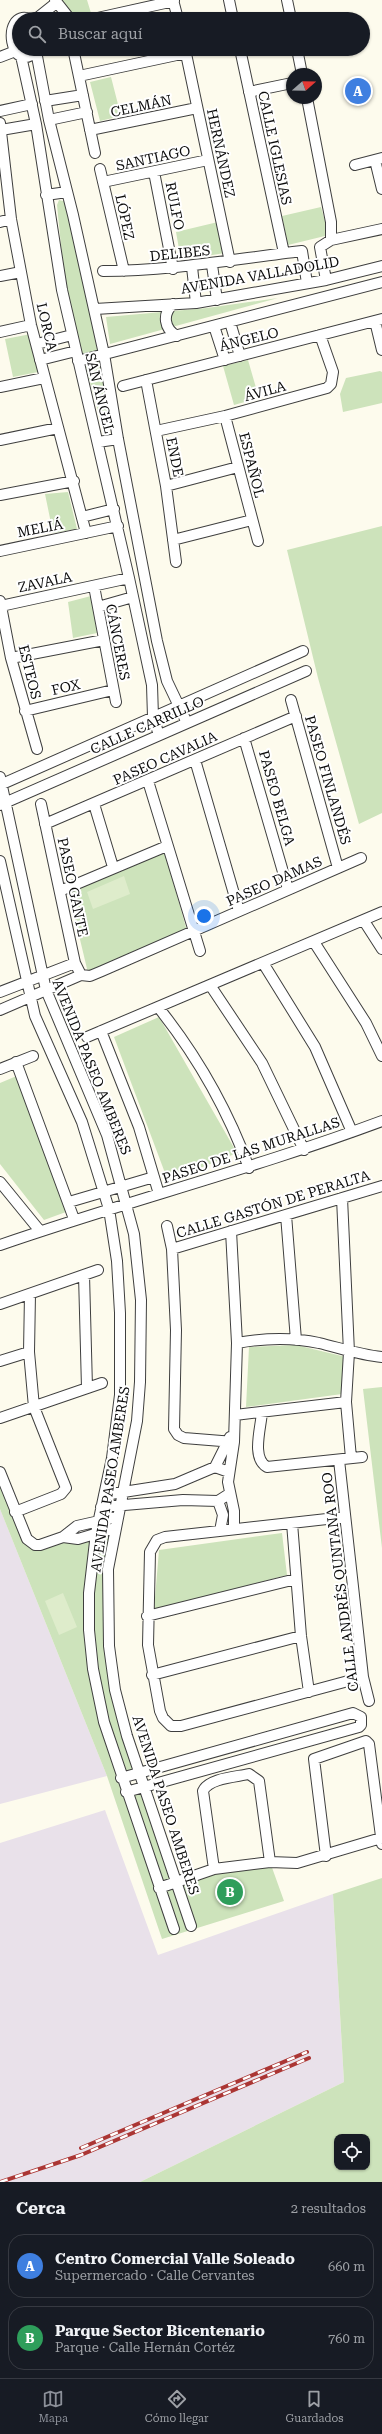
<!DOCTYPE html>
<html lang="es">
<head>
<meta charset="utf-8">
<style>
	body { margin:0; font-family:"Roboto Serif",serif; background:#242831; color:#f1f3f6 }
	.controls { position:absolute; right:12px; bottom:12px; display:grid; overflow:hidden; border-radius:8px; box-shadow:0 1px 3px #0004 }
	.controls button { width:36px; height:36px; display:grid; place-items:center; padding:0; border:0; border-bottom:1px solid #363941; background:#171b24; color:#f1f3f6; font:20px sans-serif }
	.compass { position:absolute; left:286px; top:68px; width:36px; height:36px; border-radius:50%; background:#171b24; box-shadow:0 1px 3px #0004; rotate:70deg }
	.you { position:absolute; left:204px; top:916px; width:14px; height:14px; margin:-10px; border:3px solid #fff; border-radius:50%; background:#1a73e8; box-shadow:0 0 0 6px #1a73e833 }
	.badge { display:grid; place-items:center; width:26px; height:26px; border-radius:50%; background:#8c9099; color:#fff; font-size:13px; font-weight:700 }
	.pin { position:absolute; translate:-50% -50%; border:2px solid #fff; box-shadow:0 1px 4px #0006 }
	.list { margin:0; padding:0; list-style:none }
	h2 { display:flex; justify-content:space-between; align-items:center; height:52px; margin:0; padding:0 16px; font-size:17px }
	h2 small { font-size:13px; font-weight:400; color:#9ea1a6 }
	.list li { display:grid; grid-template-columns:26px 1fr auto; gap:12px; align-items:center; box-sizing:border-box; height:64px; margin:0 8px 8px; padding:0 8px; border:1px solid #363941; border-radius:16px }
	.list b { display:block; font-size:15px; white-space:nowrap }
	.list p { margin:0; font-size:13px; white-space:nowrap; color:#9ea1a6 }
	.list em { font-size:13px; font-style:normal; color:#9ea1a6 }
	.icon { flex:none; width:22px; height:22px; fill:none; stroke:currentColor; stroke-width:2; stroke-linecap:round; stroke-linejoin:round }
	.map { position:relative; flex:none; width:382px; height:2182px; overflow:hidden }
	.search { position:absolute; background:#171b24; box-shadow:0 1px 3px #0004; left:12px; right:12px; top:12px; height:44px; display:flex; align-items:center; gap:10px; box-sizing:border-box; padding:0 14px; border-radius:22px; color:#9ea1a6; font-size:15px }
	.sheet { height:196px; background:#171b24 }
	nav { display:flex; justify-content:space-around; align-items:center; box-sizing:border-box; height:56px; border-top:1px solid #363941; background:#171b24; font-size:11px; color:#9ea1a6 }
	nav a { display:grid; justify-items:center; gap:2px }
	nav .on { color:#8c9099 }
	.map>svg:first-child { display:block }
	.industrial { fill:#e9e1ea }
	.green { fill:#cde3bb; fill-rule:evenodd }
	.pitch { fill:#deeccb }
	.lines { fill:none; stroke-linecap:round; stroke-linejoin:round }
	.minor-casing { stroke:#3f3f3f; stroke-width:12 }
	.minor { stroke:#fff; stroke-width:10 }
	.rail-casing { stroke:#ab3634; stroke-width:4 }
	.rail { stroke:#fff; stroke-width:2.5; stroke-dasharray:8; stroke-linecap:butt }
	.labels { text-anchor:middle; dominant-baseline:central; stroke-width:4; stroke-linejoin:round; paint-order:stroke }
	.street-label { font-size:14px; fill:#0c0c0c; stroke:#fff }
</style>
</head>
<body>
<div class="map">
<svg width="382" height="2182" viewBox="0 0 382 2182">
	<rect width="100%" height="100%" fill="#fdfbed"/>
	<path class="industrial" d="M0,1509L107,1776L0,1804Z
		M105,1810L158,1955L333,1894L344,2082L140,2182H0V1843Z"/>
	<path class="green" d="M61,0H87L91,13L70,17Z
		M111,77L121,116L100,121L90,82Z
		M59,200L67,202L113,427L107,430L103,429L66,296L57,205Z
		M321,207L329,235L288,245L282,216Z
		M218,222L225,253L181,260L176,232Z
		M278,298L110,344L106,317L207,308Z
		M31,334L38,372L13,377L5,339Z
		M248,360L259,398L234,405L223,366Z
		M380,371L382,372V403L343,412L340,394L346,378Z
		M68,492L77,529L53,533L45,494Z
		M382,526V813L359,824L318,678L287,550Z
		M91,596L97,633L73,638L68,602Z
		M164,850L187,931L88,973L68,889Z
		M159,1017L237,1153L168,1181L114,1037Z
		M19,1075L66,1212L44,1220L0,1164V1083Z
		M296,1345L346,1357L342,1394L246,1407L249,1347Z
		M382,1387V1548L363,1389Z
		M0,1472L30,1543L115,1528L109,1648L139,1773L121,1778L126,1792L144,1787L176,1883L214,1869L270,1862L284,1901L162,1939L107,1776L0,1509Z
		M282,1533L287,1575L154,1610L159,1550Z
		M382,1878V2182H140L344,2082L333,1894ZM337,2137H367V2167H337Z"/>
	<path class="pitch" d="M124,876L130,894L93,909L87,892Z
		M63,1593L77,1627L59,1635L45,1601Z"/>
	<g class="lines">
		<g class="minor-casing">
			<path id="minor" d="M55,0L70,19
				M173,0L178,19
				M229,0L233,19
				M287,0L291,19
				M30,19C0,8 10,81 38,49
				M36,19L56,3
				M93,19L174,1
				M185,49L230,262
				M240,49L284,253
				M297,49L302,74
				M36,51L49,120L73,215L104,354L118,439L157,641L167,681L187,723
				M74,53L95,153
				M21,56L36,124L62,290L129,578L152,685L153,717L159,735
				M0,57L13,52
				M79,76L186,53
				M249,92L292,83
				M307,98L331,222V240
				M45,101L83,95
				M0,111L32,104
				M49,120L87,112
				M0,123L11,219L31,325L86,533
				M1,130L36,124
				M90,130L197,108
				M375,160L382,189
				M355,165L382,158
				M100,169L124,271
				M154,172L173,269
				M103,182L208,160
				M46,195L67,192
				M0,222L11,219
				M212,265L217,300
				M192,267L196,303
				M103,271C171,271 234,259 302,251L307,283
				M0,276L21,272
				M326,280L320,247L331,240L382,229
				M173,304C162,314 164,329 177,336
				M95,309L196,303L326,280L382,266
				M375,321L382,350
				M230,322L240,356
				M214,326L225,360
				M0,332L31,325
				M37,344L72,335
				M40,360L76,351
				M78,361L382,282
				M146,380L166,486L176,562
				M123,386L382,319
				M0,387L44,378
				M225,416L258,541
				M156,431L225,416L327,388L331,384L333,372L320,335
				M0,440L58,428
				M98,442L118,439
				M166,486L238,467
				M0,495L74,481
				M82,517L114,509
				M173,540L252,520
				M0,551L118,526
				M94,586L116,702
				M0,601L11,658L37,749
				M1,606L129,578
				M98,607L133,597
				M11,658L104,640
				M291,700L338,868
				M25,711L113,690
				M244,738L288,889
				M195,760L239,911
				M0,777L46,990L107,1135L134,1234L141,1300L140,1382L137,1421L108,1569L109,1646L115,1690L127,1736L191,1926
				M148,781L200,951
				M0,785L303,651
				M41,804L75,963L81,975
				M94,804L113,867
				M0,805L306,671
				M45,824L296,716
				M0,861L35,1016L82,1122L109,1209L117,1261L120,1313V1395L112,1458L96,1533L89,1593V1630L93,1669L104,1722L174,1929
				M60,891L167,846
				M364,921L382,949
				M314,942L366,1023L382,1056
				M263,963L315,1047L352,1132
				M210,985L262,1063L304,1150
				M0,992L75,963
				M158,1007C198,1057 227,1108 249,1168
				M0,1010L81,975L90,976L102,971L361,858
				M101,1031L139,1127L159,1194
				M87,1037L382,912
				M16,1062L74,1219
				M0,1069L33,1056
				M0,1182L40,1231
				M342,1198L349,1352L346,1402L351,1458
				M69,1202L154,1177
				M286,1215L296,1340
				M167,1226L172,1249L176,1330L174,1429L178,1435L184,1438L234,1442
				M231,1231L237,1343L234,1442L228,1482L234,1511V1529
				M0,1245C127,1201 256,1168 382,1121
				M172,1249L382,1186
				M84,1275L87,1388
				M0,1304L98,1270
				M237,1343C265,1338 291,1337 319,1343C340,1348 360,1355 382,1357
				M0,1361L29,1352
				M262,1412C261,1428 251,1458 267,1467L362,1457
				M235,1415L346,1402
				M0,1418L102,1383
				M339,1460L363,1677L369,1701
				M215,1467L230,1437
				M0,1472L27,1539L35,1545H40L63,1537L78,1539L115,1528
				M104,1495L175,1484L215,1467L229,1472
				M218,1501L223,1515L220,1531
				M101,1507L183,1500L218,1501L229,1494
				M15,1512L61,1494L66,1488L34,1407L29,1352L30,1294
				M345,1517L165,1537L157,1540L150,1552L148,1645L160,1711L163,1718L171,1726H181L363,1677
				M292,1523L301,1636L309,1692
				M63,1537L77,1526L117,1517
				M147,1616L296,1579
				M152,1675L301,1636
				M121,1778L353,1713L361,1717V1725L359,1727L126,1792
				M326,1856L314,1759L366,1741L369,1744L382,1844
				M214,1869L203,1791C209,1778 236,1777 249,1774L259,1781L270,1862
				M159,1888L214,1869L270,1862L297,1863L381,1838"/>
		</g>
		<use href="#minor" class="minor"/>
		<g class="rail-casing">
			<path id="rail" d="M81,2148L307,2052
				M0,2182L81,2155L309,2058"/>
		</g>
		<use href="#rail" class="rail"/>
	</g>
	<g class="labels">
		<g class="street-label">
			<text transform="translate(141 106) rotate(-12)">CELMÁN</text>
			<text transform="translate(275 148) rotate(78)">CALLE IGLESIAS</text>
			<text transform="translate(221 153) rotate(78)">HERNÁNDEZ</text>
			<text transform="translate(153 158) rotate(-12)">SANTIAGO</text>
			<text transform="translate(175 206) rotate(79)">RULFO</text>
			<text transform="translate(125 217) rotate(78)">LÓPEZ</text>
			<text transform="translate(180 253) rotate(-6)">DELIBES</text>
			<text transform="translate(260 275) rotate(-10)">AVENIDA VALLADOLID</text>
			<text transform="translate(47 327) rotate(77)">LORCA</text>
			<text transform="translate(249 339) rotate(-14)">ÁNGELO</text>
			<text transform="translate(265 391) rotate(-15)">ÁVILA</text>
			<text transform="translate(100 393) rotate(76)">SAN ÁNGEL</text>
			<text transform="translate(175 457) rotate(79)">ENDE</text>
			<text transform="translate(252 465) rotate(76)">ESPAÑOL</text>
			<text transform="translate(40 528) rotate(-11)">MELIÁ</text>
			<text transform="translate(45 582) rotate(-12)">ZAVALA</text>
			<text transform="translate(118 642) rotate(79)">CÁNCERES</text>
			<text transform="translate(30 672) rotate(76)">ESTEOS</text>
			<text transform="translate(66 687) rotate(-13)">FOX</text>
			<text transform="translate(147 725) rotate(-24)">CALLE CARRILLO</text>
			<text transform="translate(165 758) rotate(-24)">PASEO CAVALIA</text>
			<text transform="translate(328 780) rotate(74)">PASEO FINLANDÉS</text>
			<text transform="translate(277 798) rotate(74)">PASEO BELGA</text>
			<text transform="translate(274 881) rotate(-24)">PASEO DAMAS</text>
			<text transform="translate(73 887) rotate(78)">PASEO GANTE</text>
			<text transform="translate(92 1067) rotate(68)">AVENIDA PASEO AMBERES</text>
			<text transform="translate(251 1150) rotate(-18)">PASEO DE LAS MURALLAS</text>
			<text transform="translate(273 1204) rotate(-17)">CALLE GASTÓN DE PERALTA</text>
			<text transform="translate(110 1479) rotate(-81)">AVENIDA PASEO AMBERES</text>
			<text transform="translate(340 1582) rotate(-97)">CALLE ANDRÉS QUNTANA ROO</text>
			<text transform="translate(166 1805) rotate(72)">AVENIDA PASEO AMBERES</text>
		</g>
	</g>
</svg>
<div class="controls">
<button><svg class="icon" aria-label="locate" viewBox="0 0 24 24"><circle cx="12" cy="12" r="6"/><path d="M12 2v4M12 18v4M2 12h4M18 12h4"/></svg></button>
</div>
<svg class="compass" viewBox="-18 -18 36 36"><path d="M0-13l5 13h-10z" fill="#e53935"/><path d="M0 13l5-13h-10z" fill="#9ea1a6"/></svg>
<div class="you"></div>
<div class="pin badge" style="left:358px;top:91px;background:#3f7fe0">A</div>
<div class="pin badge" style="left:230px;top:1892px;background:#2e9e5b">B</div>
<div class="search"><svg class="icon" aria-label="search" viewBox="0 0 24 24"><circle cx="10" cy="10" r="6"/><path d="M15 15l6 6"/></svg>Buscar aquí</div>
</div>
<section class="sheet">
<h2>Cerca<small>2 resultados</small></h2>
<ul class="list">
<li><span class="badge" style="background:#3f7fe0">A</span><div><b>Centro Comercial Valle Soleado</b><p>Supermercado · Calle Cervantes</p></div><em>660 m</em></li>
<li><span class="badge" style="background:#2e9e5b">B</span><div><b>Parque Sector Bicentenario</b><p>Parque · Calle Hernán Cortéz</p></div><em>760 m</em></li>
</ul>
</section>
<nav>
<a class="on"><svg class="icon" aria-label="map" viewBox="0 0 24 24"><path d="M3 6l6-2 6 2 6-2v14l-6 2-6-2-6 2zM9 4v14M15 6v14"/></svg>Mapa</a>
<a><svg class="icon" aria-label="directions" viewBox="0 0 24 24"><path d="M12 3l9 9-9 9-9-9zM9 14v-3h6M13 9l2 2-2 2"/></svg>Cómo llegar</a>
<a><svg class="icon" aria-label="saved" viewBox="0 0 24 24"><path d="M7 4h10v16l-5-4-5 4z"/></svg>Guardados</a>
</nav>
</body>
</html>
